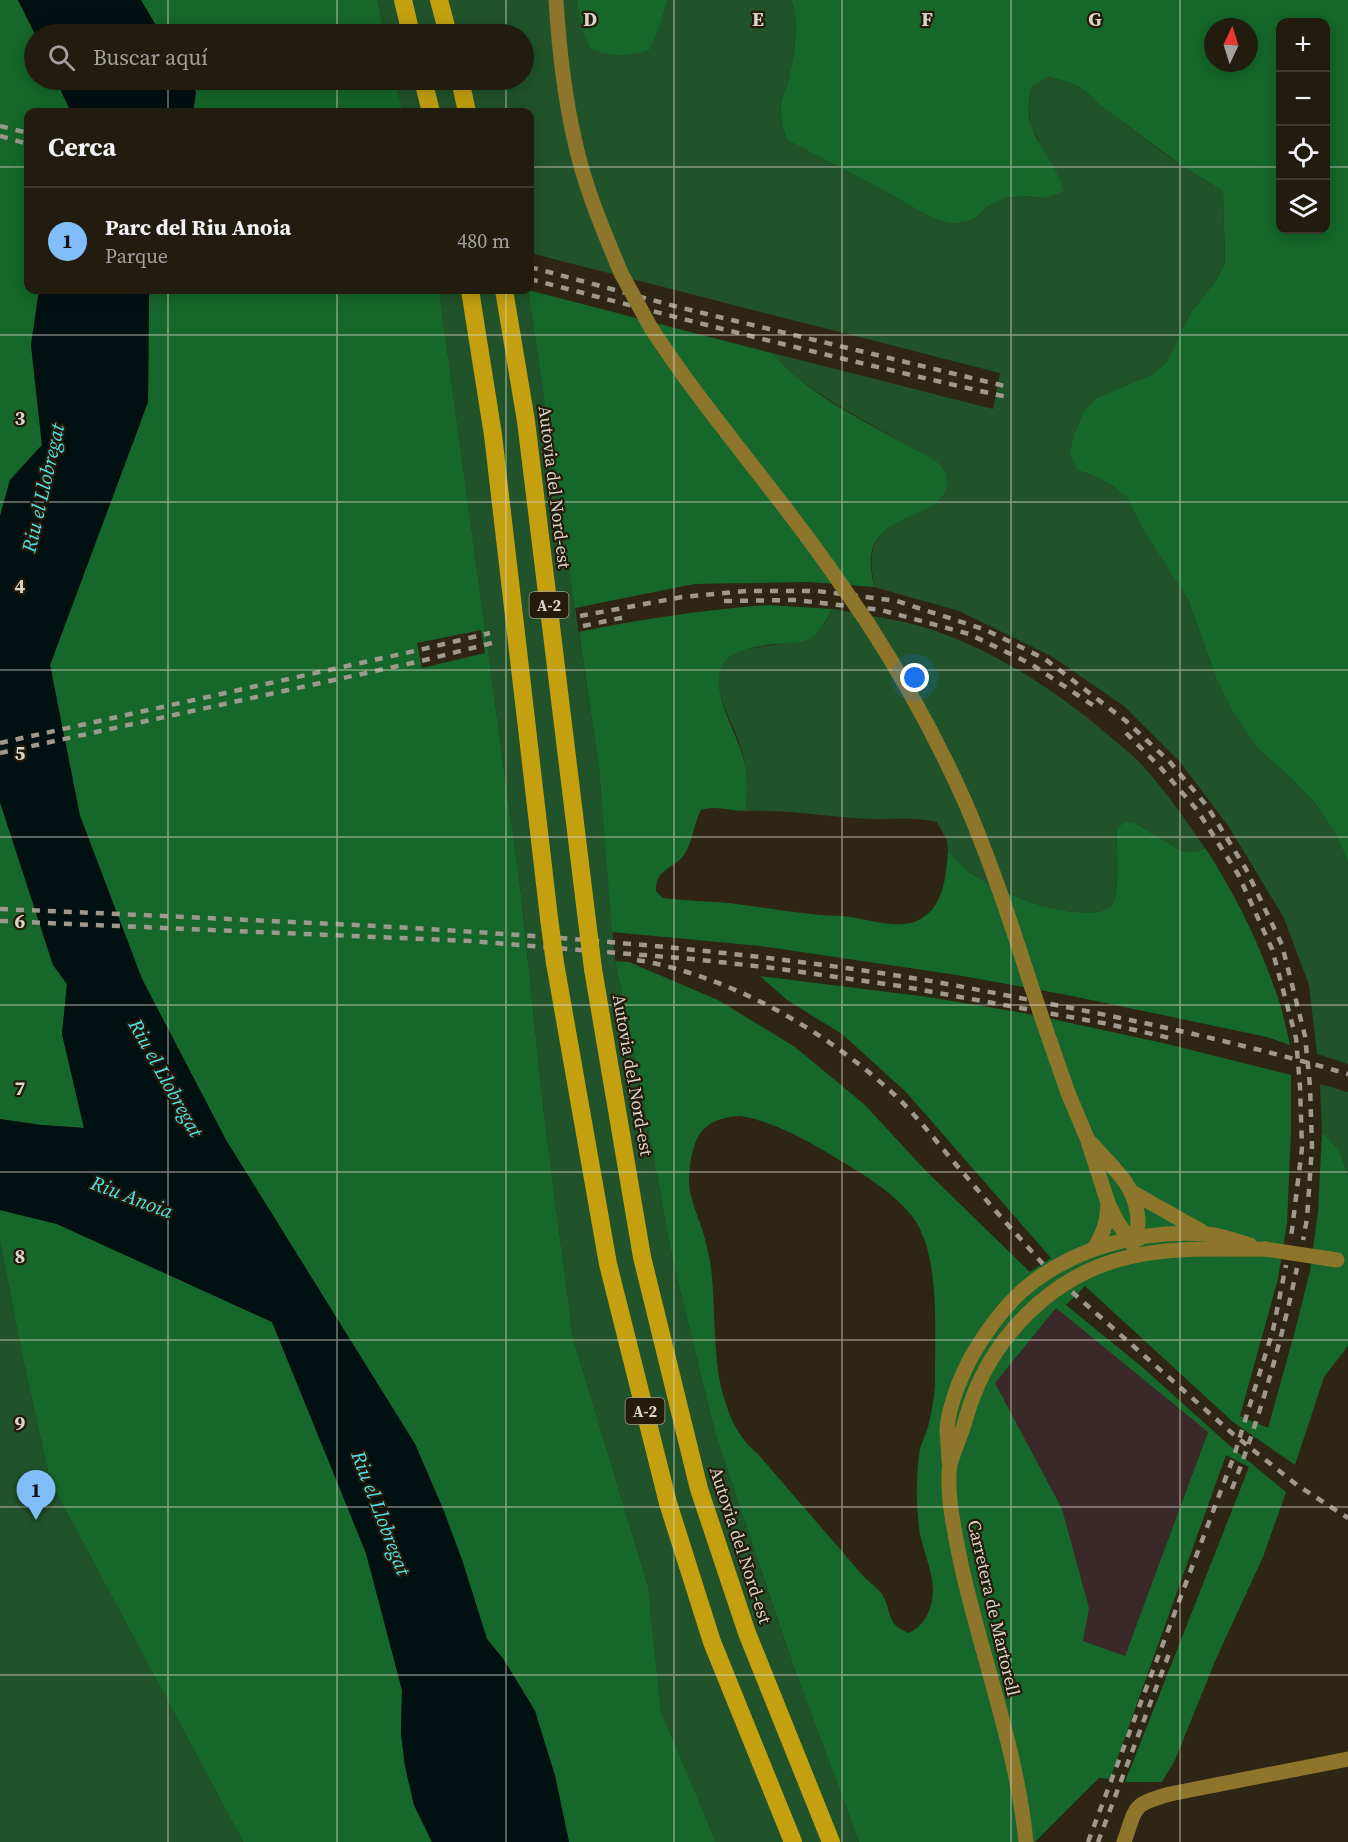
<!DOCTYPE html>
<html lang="es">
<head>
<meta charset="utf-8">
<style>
	body { margin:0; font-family:"Source Serif 4",serif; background:#2a2518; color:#f1f3f6 }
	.controls { position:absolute; right:18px; top:18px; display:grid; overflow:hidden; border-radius:12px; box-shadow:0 3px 15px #0003 }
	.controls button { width:54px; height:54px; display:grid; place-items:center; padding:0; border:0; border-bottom:2px solid #3f3a2f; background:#221c0f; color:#f1f3f6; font:30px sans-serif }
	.compass { position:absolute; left:1204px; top:18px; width:54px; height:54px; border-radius:50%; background:#221c0f; box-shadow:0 3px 15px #0003; rotate:4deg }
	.you { position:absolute; left:915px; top:678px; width:21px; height:21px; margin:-15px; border:4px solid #fff; border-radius:50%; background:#1a73e8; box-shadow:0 0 0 9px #1a73e833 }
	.badge { display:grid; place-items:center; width:39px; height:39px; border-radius:50%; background:#80bdfa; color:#111; font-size:20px; font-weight:700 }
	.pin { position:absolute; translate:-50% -50px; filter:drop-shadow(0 2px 3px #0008) }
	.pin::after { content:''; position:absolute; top:32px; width:21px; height:18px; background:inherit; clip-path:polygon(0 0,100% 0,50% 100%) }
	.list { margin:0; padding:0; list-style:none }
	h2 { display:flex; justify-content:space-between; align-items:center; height:78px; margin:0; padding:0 24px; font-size:26px }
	h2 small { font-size:20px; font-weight:400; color:#a2a19e }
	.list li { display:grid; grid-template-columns:39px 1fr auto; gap:18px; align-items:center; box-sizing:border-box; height:108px; padding:0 24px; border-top:2px solid #3f3a2f }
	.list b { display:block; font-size:22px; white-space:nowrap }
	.list p { margin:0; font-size:20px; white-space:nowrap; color:#a2a19e }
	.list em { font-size:20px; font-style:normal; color:#a2a19e }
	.icon { flex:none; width:33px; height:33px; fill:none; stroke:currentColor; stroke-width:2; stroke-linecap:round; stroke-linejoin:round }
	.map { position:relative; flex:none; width:1348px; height:1842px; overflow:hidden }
	.search { position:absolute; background:#221c0f; box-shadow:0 3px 15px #0003; left:24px; top:24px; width:510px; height:66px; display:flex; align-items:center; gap:15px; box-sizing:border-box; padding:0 21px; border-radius:33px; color:#a2a19e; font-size:22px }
	.panel { position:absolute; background:#221c0f; box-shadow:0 3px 15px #0003; left:24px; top:108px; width:510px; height:186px; border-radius:12px }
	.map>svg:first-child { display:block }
	.industrial { fill:#3b2828 }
	.green { fill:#20532a }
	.forest { fill:#16672b; fill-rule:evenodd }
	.water { fill:#011011 }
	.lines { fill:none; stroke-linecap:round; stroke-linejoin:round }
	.secondary { stroke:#8d762b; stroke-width:15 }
	.highway { stroke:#c4a010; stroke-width:18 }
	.rail { stroke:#9f988c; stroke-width:4.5; stroke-dasharray:8 8; stroke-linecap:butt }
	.secondary-bridge { stroke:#8d762b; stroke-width:15 }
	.highway-bridge { stroke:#c4a010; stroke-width:18 }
	.grid { fill:none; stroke:#dbd5cb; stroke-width:1.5; stroke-opacity:0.55 }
	.labels { text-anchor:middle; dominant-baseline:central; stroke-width:4.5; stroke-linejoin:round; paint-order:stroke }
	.shield { fill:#241b0b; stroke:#a49d91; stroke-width:1.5 }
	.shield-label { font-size:16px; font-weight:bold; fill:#dbd5cb }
	.street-label { font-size:18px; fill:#dbd5cb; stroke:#241b0b }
	.water-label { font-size:20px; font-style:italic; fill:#52e0e7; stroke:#241b0b }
	.grid-label { font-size:20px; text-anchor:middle; font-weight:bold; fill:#dbd5cb; stroke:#241b0b; stroke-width:4.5; stroke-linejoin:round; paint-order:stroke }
</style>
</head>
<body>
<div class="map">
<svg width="1348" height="1842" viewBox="0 0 1348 1842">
	<rect width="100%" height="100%" fill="#2e2514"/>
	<path class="industrial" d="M1056,1308L1208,1431L1125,1656L1083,1641L1089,1608L995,1383Z"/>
	<path class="green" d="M377,0H577L580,9L663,15L668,0H791C801,22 793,62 787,85C785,91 782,97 781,103C779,116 783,128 787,140L879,188L934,219L954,224L973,220L988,206L1005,198L1024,196L1045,198L1039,141L1030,125L1029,107L1031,88L1046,77C1060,80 1074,82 1085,91C1092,97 1098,105 1106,110C1145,137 1181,169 1223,191L1225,263L1216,280L1191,312L1166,363L1149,376L1096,398L1083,414L1075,432L1077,470L1094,476L1113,486L1128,499L1188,599L1216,678L1234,714L1257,748L1288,775L1314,802L1335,833L1348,862V1064L1317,1054L1309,985L1284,918L1229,827L1180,762L1124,706L1051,656L959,611L874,587C870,558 868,539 896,523C904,518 914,515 921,510C927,506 940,479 944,470C929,456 911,448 893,437C850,412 806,391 772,353L993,409L1000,373L530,253V112H403L395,80H524V34H385Z
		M439,290H528L599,768L615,961L632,1041L672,1257L715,1433L793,1665L859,1842H716L661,1711L648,1586L573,1338L544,1114L521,894Z
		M833,609C867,615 903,620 936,631C1001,655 1054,689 1107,734C1118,744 1131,753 1141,764C1165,790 1185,819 1205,848L1195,852H1183L1135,823L1117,829C1116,846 1120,889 1113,903C1103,922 1046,908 1030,902C1011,895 992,886 975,876C965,871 956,859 948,851L947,841L937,822C916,817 897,819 876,819C832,818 789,809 745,811C748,792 747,767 741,748C732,716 691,662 747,649C770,644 797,645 818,631C824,627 829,616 833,609Z
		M1320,1084L1348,1092V1177L1340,1151L1322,1132Z
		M0,1241L22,1355L50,1481L243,1842H0Z"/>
	<path class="forest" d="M0,0H18L35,34L34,80H56L69,108L67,112H28V290H39L31,345L42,445L10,480L0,516Z
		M141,0H377L385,34H161Z
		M577,0H668L657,33L649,50C625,57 615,57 591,49L582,29Z
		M791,0H1348V862L1335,833L1314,802L1288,775L1257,748L1234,714L1216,678L1188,599L1146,534L1128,499L1113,486L1094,476L1077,470L1070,453L1075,432L1083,413L1096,398L1149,376L1166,363L1191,312L1216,280L1225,263L1223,191C1181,168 1145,137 1106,110C1098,105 1092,97 1085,91C1074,82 1060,80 1047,77L1031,88C1029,100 1027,115 1031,126C1040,149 1057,167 1064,191L1045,198L1024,196L1005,198L988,206L973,220L954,224L934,219L879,188L787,140C783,128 779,116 781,103C782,97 785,91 787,85C793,62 801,22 791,0ZM1280,22H1326V230H1280ZM1213,27H1249V63H1213Z
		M188,80H395L403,112H193L196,92Z
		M150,290H439L521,894L544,1114L573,1338L648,1586L661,1711L716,1842H569L555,1776L535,1711L504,1660L487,1639L462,1560L443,1509L415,1444L226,1140L142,979L80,816L50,665L148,402L149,295ZM481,630L485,653L422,668L417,643Z
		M528,290L772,353C794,377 822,398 851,414C869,424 888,435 907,445C918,452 937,458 944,470C947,475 948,483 946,488C939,518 878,513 871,555C870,566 872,576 874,587L809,582L694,584L575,608Z
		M768,605L833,609C827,618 821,632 811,638C800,644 787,643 775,644C765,645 753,647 744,650C692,665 735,726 743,757C748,773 748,795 745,811C729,811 716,805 701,810C694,823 692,844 684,855C672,870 656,868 656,891L663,898C685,901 706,901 728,903C755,906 783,911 810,914C824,916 838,915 851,917C871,920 901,930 919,920C944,907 946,876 948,851C956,859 965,871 975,876C992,886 1011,895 1030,902C1046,908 1103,922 1113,903C1120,889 1116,846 1117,829L1125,822L1135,823L1183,852H1195L1205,848C1235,893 1259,943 1277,995C1283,1011 1286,1028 1290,1045L1267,1037L1067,995L957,975L760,946L612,932L599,768L579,632C641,619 704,610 768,605Z
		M0,802L53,965L67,984L62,1034L84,1128L41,1125L0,1119Z
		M615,961L629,962L718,1000L795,1047L864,1104L926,1171L1030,1272L1051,1258L906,1092L842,1034L787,1000L760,976L928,997L1024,1013L1163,1043L1291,1075V1133L1287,1223L1278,1279L1240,1416L1268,1428L1295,1331L1310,1271L1318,1211L1322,1132L1340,1151L1348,1177V1346L1324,1377L1295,1465L1233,1422L1085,1286L1066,1305L1141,1366L1229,1445L1286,1492L1263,1557L1216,1659L1175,1760L1162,1782H1125L1249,1467L1226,1455L1110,1779L1099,1778L1035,1842H859L793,1665L715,1433L672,1257L632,1041ZM740,1116C770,1120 811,1142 836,1158C863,1174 892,1191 912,1216C942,1255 934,1338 935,1386C934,1400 931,1414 928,1427C926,1434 922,1441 920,1449C916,1472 916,1505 919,1528C922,1551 937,1578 932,1600C929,1616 922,1626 909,1633C885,1624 893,1612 882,1594C877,1588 870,1582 864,1577L758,1454C741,1441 731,1421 725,1401C711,1359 717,1305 710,1261C708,1253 707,1246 705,1239C700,1220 690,1201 689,1182C689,1169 691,1153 696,1141C704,1122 722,1117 740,1116ZM1056,1308L1208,1432L1125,1656L1083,1641L1089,1608L1062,1509L995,1383Z
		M0,1210L57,1224L272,1322L366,1553L402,1690L401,1734L405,1766L414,1805L432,1842H243L50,1481L22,1355L0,1241Z"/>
	<path class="water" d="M18,0H141L161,34H35Z
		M56,80H188L196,92L193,112H67L69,108Z
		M39,290H150L149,295L148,402L50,665L80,816L142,979L226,1140L415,1444L443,1509L462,1560L487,1639L504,1660L535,1711L555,1776L569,1842H432L414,1805L405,1766L401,1734L402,1690L366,1553L272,1322L57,1224L0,1210V1119L41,1125L84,1128L62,1034L67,984L53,965L0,802V516L10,480L42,445L31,345Z"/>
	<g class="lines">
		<path class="secondary" d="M556,0C559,48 564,95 575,142C585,188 603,230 621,273
			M651,328C706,413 775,489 833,573
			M867,622C904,679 937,739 965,802C990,860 1010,919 1029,979
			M1043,1021L1068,1093L1087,1138L1108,1203L1118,1223L1126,1234L1139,1239
			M1091,1143C1104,1158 1121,1173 1130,1190C1138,1206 1142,1229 1132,1244
			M1130,1191L1201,1231
			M1093,1250C1104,1233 1107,1223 1108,1203
			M949,1461C949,1450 947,1439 947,1429C949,1404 962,1373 974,1352C988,1329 1003,1308 1022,1291C1071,1248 1142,1229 1206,1234C1221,1235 1236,1241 1250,1245
			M1026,1842C1017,1749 981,1655 961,1564C957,1543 952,1522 950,1501C949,1490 948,1475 950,1465C954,1449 962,1434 966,1418C988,1340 1050,1275 1129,1257C1173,1246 1220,1250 1265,1249
			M1124,1842C1137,1806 1131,1805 1170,1794L1348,1759"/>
		<path class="highway" d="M403,0L411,34
			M439,0L448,34
			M423,80L431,112
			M460,80L467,112
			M470,290L493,435L549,918
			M504,290L526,421L587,921
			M555,963L608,1264L668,1503L712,1642L793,1842
			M593,969L642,1257L699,1489L747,1633L831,1842"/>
		<path class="rail" d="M0,126L28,133
			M0,136L28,144
			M530,267L678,307L1009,387
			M530,279C688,321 847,361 1007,397
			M724,601L796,600L881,610L969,634L1031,664L1094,706
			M580,616L682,597L746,591H817L897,601L986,630L1045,659L1126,721L1169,761L1207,806L1246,869L1282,945L1305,1036L1310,1086L1312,1146L1307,1219L1303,1240
			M583,626L630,616
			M1126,733L1160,767L1197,810L1238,874L1272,949L1296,1038L1300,1087L1302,1148L1291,1238
			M0,743L419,650L490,633
			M0,753L421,661L492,643
			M0,909C125,914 251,920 376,926C552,936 727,949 900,976C945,983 990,992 1035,1001C1140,1021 1245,1044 1348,1074
			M0,921L470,941L692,959L773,968L900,986L1108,1024L1174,1039
			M637,960C732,976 830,1033 899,1099C922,1122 943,1150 965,1175C990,1205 1016,1234 1043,1264
			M1072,1292L1233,1434L1297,1485L1348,1518
			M1232,1489C1260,1417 1281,1343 1297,1268
			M1088,1842L1234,1456L1273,1330L1286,1265
			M1098,1842L1170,1651"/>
		<path class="secondary-bridge" d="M621,273L651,328
			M833,573L867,622
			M1029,979L1043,1021
			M1265,1249L1337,1260"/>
		<path class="highway-bridge" d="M549,918L555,963
			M587,921L593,969"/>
	</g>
	<path class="grid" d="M168,0V34M337,0V34M506,0V34M674,0V1842M842,0V1842M1011,0V1842M1180,0V1842M168,80V112M337,80V112M506,80V112M0,167H28M530,167H1280M1326,167H1348M168,290V1842M337,290V1842M506,290V1842M0,335H1348M0,502H1348M0,670H1348M0,837H1348M0,1005H1348M0,1172H1348M0,1340H1348M0,1507H1348M0,1675H1348"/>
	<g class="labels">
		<g class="shield">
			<rect x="529.5" y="592" width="39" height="26" rx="4.5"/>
			<rect x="625.5" y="1398" width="39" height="26" rx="4.5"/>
		</g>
		<g class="shield-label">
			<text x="549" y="605">A-2</text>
			<text x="645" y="1411">A-2</text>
		</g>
		<g class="street-label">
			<text transform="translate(555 487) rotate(83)">Autovia del Nord-est</text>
			<text transform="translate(633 1075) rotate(80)">Autovia del Nord-est</text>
			<text transform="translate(741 1545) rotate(72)">Autovia del Nord-est</text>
			<text transform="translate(994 1608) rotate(77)">Carretera de Martorell</text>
		</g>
		<g class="water-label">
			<text transform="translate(43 488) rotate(-77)">Riu el Llobregat</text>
			<text transform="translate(166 1078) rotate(61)">Riu el Llobregat</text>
			<text transform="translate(132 1197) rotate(21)">Riu Anoia</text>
			<text transform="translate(381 1513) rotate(69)">Riu el Llobregat</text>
		</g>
	</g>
	<g class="grid-label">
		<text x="590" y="26">D</text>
		<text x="758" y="26">E</text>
		<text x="927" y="26">F</text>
		<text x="1095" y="26">G</text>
		<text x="20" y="425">3</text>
		<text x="20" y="593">4</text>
		<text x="20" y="760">5</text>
		<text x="20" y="928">6</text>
		<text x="20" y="1095">7</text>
		<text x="20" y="1263">8</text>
		<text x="20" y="1430">9</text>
	</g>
</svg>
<div class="controls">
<button>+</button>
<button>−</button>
<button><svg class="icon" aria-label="locate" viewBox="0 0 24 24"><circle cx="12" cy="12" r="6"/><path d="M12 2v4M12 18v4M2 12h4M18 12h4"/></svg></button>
<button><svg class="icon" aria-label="layers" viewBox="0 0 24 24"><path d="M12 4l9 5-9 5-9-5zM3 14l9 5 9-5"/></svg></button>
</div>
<svg class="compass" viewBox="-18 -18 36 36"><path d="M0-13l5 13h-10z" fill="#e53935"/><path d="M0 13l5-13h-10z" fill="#a2a19e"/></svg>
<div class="you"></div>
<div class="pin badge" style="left:36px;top:1520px">1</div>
<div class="search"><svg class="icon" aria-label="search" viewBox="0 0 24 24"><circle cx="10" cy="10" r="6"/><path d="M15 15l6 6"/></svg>Buscar aquí</div>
<section class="panel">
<h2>Cerca<small></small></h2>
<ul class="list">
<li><span class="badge">1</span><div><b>Parc del Riu Anoia</b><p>Parque</p></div><em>480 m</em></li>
</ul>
</section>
</div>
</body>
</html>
